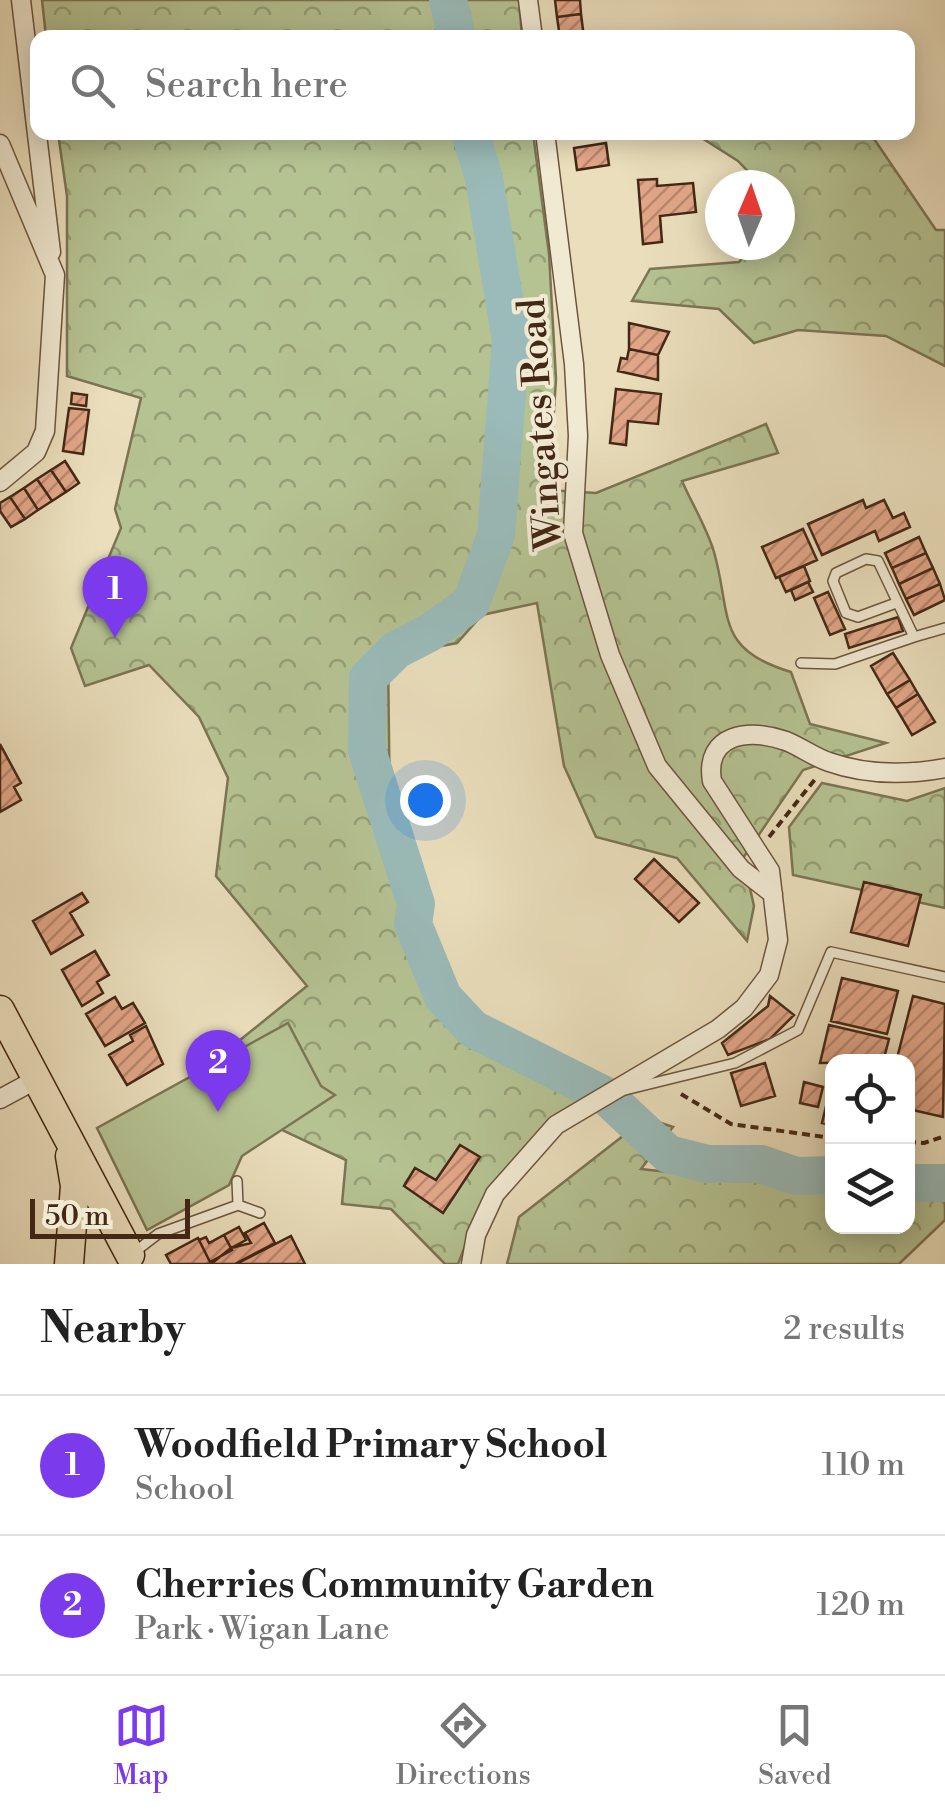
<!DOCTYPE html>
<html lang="en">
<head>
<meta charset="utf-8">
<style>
	body { margin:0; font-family:"Libre Bodoni",serif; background:#f6f6f6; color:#222 }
	.controls { position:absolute; right:30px; bottom:30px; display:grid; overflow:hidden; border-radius:20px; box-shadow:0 5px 25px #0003 }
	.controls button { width:90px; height:90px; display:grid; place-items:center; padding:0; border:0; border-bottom:2px solid #e0e0e0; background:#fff; color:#222; font:50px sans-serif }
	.compass { position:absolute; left:705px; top:170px; width:90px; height:90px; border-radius:50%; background:#fff; box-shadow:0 5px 25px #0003; rotate:2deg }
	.scale { position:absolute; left:30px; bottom:25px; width:160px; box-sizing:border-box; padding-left:10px; border:5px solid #442714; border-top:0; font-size:28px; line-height:35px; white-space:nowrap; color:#442714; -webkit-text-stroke:8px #f1ead3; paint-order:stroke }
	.you { position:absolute; left:425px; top:800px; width:35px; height:35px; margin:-25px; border:8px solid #fff; border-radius:50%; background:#1a73e8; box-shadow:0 0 0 15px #1a73e833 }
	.badge { display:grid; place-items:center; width:65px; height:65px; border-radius:50%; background:#7c3aed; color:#fff; font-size:32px; font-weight:700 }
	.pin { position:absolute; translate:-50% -82px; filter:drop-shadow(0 2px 5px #0008) }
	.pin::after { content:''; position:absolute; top:52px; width:35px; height:30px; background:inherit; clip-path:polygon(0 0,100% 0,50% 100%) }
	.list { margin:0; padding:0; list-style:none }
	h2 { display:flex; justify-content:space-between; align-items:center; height:130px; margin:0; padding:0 40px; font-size:42px }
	h2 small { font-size:32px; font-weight:400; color:#767676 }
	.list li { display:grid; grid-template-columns:65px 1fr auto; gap:30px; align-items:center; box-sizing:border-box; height:140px; padding:0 40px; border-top:2px solid #e0e0e0 }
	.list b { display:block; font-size:38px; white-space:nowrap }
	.list p { margin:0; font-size:32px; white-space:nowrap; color:#767676 }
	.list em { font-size:32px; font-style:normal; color:#767676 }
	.icon { flex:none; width:55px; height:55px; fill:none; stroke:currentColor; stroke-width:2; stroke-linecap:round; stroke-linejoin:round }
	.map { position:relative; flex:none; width:945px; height:1264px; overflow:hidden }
	.search { position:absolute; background:#fff; box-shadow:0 5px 25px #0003; left:30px; right:30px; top:30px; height:110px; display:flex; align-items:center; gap:25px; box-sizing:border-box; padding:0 35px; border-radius:20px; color:#767676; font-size:38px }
	.sheet { height:410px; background:#fff }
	nav { display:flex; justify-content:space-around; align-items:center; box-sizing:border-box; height:140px; border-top:2px solid #e0e0e0; background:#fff; font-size:28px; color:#767676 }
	nav a { display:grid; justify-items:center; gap:5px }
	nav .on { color:#7c3aed }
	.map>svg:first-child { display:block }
	.forest { fill:url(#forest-crowns); stroke:#7c7453; stroke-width:2.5 }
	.garden { fill:#b5c292; stroke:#7c7453; stroke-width:2.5 }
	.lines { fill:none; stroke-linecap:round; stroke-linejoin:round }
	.river { stroke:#9abbb9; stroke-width:38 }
	.building { fill:url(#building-hatch); stroke:#442714; stroke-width:2.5 }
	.service-casing { stroke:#6e553e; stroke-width:12 }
	.minor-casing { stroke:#6e553e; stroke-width:21 }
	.trunk-casing { stroke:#442714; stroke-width:31 }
	.path { stroke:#442714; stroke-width:4; stroke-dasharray:8 5; stroke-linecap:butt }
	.service { stroke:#f1ead3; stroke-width:9 }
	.minor { stroke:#f1ead3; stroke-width:18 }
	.trunk { stroke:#eadebc; stroke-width:28 }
	.labels { text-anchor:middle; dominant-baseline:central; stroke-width:8; stroke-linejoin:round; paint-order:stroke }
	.street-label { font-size:38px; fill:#442714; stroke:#f1ead3 }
</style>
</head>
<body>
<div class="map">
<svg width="945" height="1264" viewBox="0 0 945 1264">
	<defs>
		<pattern id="forest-crowns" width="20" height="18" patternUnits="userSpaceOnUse" patternTransform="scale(2.5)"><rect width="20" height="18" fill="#b5c292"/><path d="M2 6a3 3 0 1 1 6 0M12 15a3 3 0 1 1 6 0" fill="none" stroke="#959e76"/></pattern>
		<pattern id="building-hatch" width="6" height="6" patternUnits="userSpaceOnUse" patternTransform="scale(2.5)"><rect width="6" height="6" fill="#e2a688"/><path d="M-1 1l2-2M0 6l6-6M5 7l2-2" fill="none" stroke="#b9876e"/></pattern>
	</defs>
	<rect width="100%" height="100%" fill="#eadebc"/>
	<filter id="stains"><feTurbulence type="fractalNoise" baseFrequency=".002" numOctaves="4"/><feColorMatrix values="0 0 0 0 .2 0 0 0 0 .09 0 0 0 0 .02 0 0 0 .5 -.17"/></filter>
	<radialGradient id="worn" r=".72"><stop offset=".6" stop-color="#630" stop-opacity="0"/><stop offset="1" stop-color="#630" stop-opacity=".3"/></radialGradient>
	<path class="forest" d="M42,0H519L522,37H46Z
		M58,133H533L549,254L556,379L549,490L596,493L766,424L778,453L682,481C692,504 707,528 714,552C732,615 714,649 791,672L810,724L886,743L803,770L743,858L754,906L747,941L677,858L596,837L564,766L537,603L482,615L457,643L388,656L390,819L454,985L466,1002L582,1102L487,1191L458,1264H445L391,1209L342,1204L346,1160L284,1131L203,1070L307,986L216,876L228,778L199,717L149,665L85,686L71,648L121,528L115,509L141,398L67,376V196Z
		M694,133H870L936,230H945V366L886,336L798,330L754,343L719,309L632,301L650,269L739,262L756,245H780V220L787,213L780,206V185H761L738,161Z
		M822,783L907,801L945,788V908L793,875L789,827Z
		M646,1118L673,1127L641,1169L832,1190V1226H908V1194L945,1165V1220L899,1264H507L519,1217Z"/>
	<path class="garden" d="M288,1023L321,1086L335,1095L242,1156L229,1185L147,1230L97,1128Z"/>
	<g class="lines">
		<path class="river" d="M448,0L457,38
			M470,132L484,178L511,340L496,535L471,603L429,633L396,650L368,678L367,750L416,904L413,924L443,997L473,1029L606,1096L668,1154L707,1164H761L796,1176L832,1175
			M908,1183H945"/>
	</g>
	<path class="building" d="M555,0H580L581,14L557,17Z
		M581,14L584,38H560L557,17Z
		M606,143L609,165L577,170L574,148Z
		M657,179V186L693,183L696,212L660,216L662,242L643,244L638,180Z
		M629,323L669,332L658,355L629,349Z
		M629,349L658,355V380L618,371L621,358L627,359Z
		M616,389L661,394L658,424L628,421L626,445L610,443Z
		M72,393L87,395L86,406L71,404Z
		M69,408L89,410L83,454L63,451Z
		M65,461L79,483L66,492L51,470Z
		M51,470L66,492L52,501L37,479Z
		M37,479L52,501L38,510L24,488Z
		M24,488L38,510L25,519L10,497Z
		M10,497L25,519L11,527L0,511V503Z
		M863,500L866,508L884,500L893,518L904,513L910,527L879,541L875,531L822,555L808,524Z
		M803,529L817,560L776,578L762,547Z
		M919,537L926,553L892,568L885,553Z
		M926,553L933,568L899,584L892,568Z
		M804,566L810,581L786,592L779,577Z
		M933,568L940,584L906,599L899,584Z
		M808,582L813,592L795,600L791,590Z
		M940,584L945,600L914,615L906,599Z
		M828,592L845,629L830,635L814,598Z
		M898,617L903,631L849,648L845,634Z
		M893,653L910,680L887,694L871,666Z
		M910,680L918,694L896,708L887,694Z
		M918,694L935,722L912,735L896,708Z
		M0,744L21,783L14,787L21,800L0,812Z
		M654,859L699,903L679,922L635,879Z
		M864,882L921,895L908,946L851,932Z
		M82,893L88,902L70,913L83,935L51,954L33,921Z
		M95,951L109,975L97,982L103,993L82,1006L62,970Z
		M842,978L898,991L887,1034L831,1021Z
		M770,996L794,1015L770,1039L728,1055L722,1043L768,1006Z
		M913,996L945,1004L943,1117L908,1109V1062H896Z
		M115,997L122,1009L133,1003L145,1023L105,1046L86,1014Z
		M829,1025L889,1039L883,1062L820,1063Z
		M146,1026L163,1064L127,1085L109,1055L133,1041L130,1035Z
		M765,1063L775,1096L741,1106L731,1073Z
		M804,1082L823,1087L818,1107L800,1103Z
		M827,1102L832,1103V1125L822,1123Z
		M460,1145L480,1157L443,1213L404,1186L415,1168L436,1180Z
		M264,1223L275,1243L235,1264H211L231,1248L251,1243L245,1233Z
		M239,1227L246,1240L231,1248L224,1235Z
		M224,1235L232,1250L210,1262L199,1240L206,1237L209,1243Z
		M291,1236L305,1264H236Z
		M198,1238L211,1264H171L166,1255Z"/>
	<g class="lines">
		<g class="service-casing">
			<path id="service" d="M896,603L858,617L846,613L833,581L836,573L866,559L878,561L914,637L945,628
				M801,663L835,664L914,637
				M625,1090L735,1063L798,1030L831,952L945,977
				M238,1205L260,1213
				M132,1254L158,1234L238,1205L237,1181"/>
		</g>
		<g class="minor-casing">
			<path id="minor" d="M21,0L51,252
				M528,0L533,38
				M545,132L574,364L578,436L573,533L610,655L657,766L741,869L773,894
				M0,144L55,275L45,431L36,452L0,482
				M0,1099L37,1079
				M471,1264L476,1235L495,1194L556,1125L718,1029L744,1008L769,975L778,940L770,871L712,781C704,733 750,728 786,741C801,747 814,757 829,762C866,775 907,775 945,768"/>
		</g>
		<g class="trunk-casing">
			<path id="trunk" d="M0,1010L130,1255
				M69,1264L75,1186L70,1156"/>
		</g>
		<path class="path" d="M769,837L816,778
			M681,1094L731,1124L832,1138
			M908,1142L924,1143L945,1136"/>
		<use href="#service" class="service"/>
		<use href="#minor" class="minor"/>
		<use href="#trunk" class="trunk"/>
	</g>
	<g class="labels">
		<g class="street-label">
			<text transform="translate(541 424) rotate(-94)">Wingates Road</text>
		</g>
	</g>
	<rect width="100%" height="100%" filter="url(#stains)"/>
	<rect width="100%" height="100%" fill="url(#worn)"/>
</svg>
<div class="controls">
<button><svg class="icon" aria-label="locate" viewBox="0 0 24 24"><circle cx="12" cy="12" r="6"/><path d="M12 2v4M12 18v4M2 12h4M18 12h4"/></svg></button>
<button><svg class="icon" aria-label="layers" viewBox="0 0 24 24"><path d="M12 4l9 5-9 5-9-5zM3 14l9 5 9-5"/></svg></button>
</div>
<svg class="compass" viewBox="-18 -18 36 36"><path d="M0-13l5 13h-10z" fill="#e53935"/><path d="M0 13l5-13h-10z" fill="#767676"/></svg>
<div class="scale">50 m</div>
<div class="you"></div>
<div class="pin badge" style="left:115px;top:638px">1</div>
<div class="pin badge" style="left:218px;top:1112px">2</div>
<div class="search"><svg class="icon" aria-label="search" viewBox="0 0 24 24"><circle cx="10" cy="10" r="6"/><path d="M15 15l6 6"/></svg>Search here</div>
</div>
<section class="sheet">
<h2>Nearby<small>2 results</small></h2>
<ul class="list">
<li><span class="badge">1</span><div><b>Woodfield Primary School</b><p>School</p></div><em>110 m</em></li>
<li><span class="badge">2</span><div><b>Cherries Community Garden</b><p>Park · Wigan Lane</p></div><em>120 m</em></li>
</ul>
</section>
<nav>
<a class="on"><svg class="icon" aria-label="map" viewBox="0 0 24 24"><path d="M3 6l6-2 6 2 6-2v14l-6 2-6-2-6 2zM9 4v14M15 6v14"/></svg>Map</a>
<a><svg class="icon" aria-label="directions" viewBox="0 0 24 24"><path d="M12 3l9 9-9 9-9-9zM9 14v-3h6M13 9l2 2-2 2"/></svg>Directions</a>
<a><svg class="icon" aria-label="saved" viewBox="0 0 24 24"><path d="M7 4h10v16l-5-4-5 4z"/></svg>Saved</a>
</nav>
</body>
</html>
